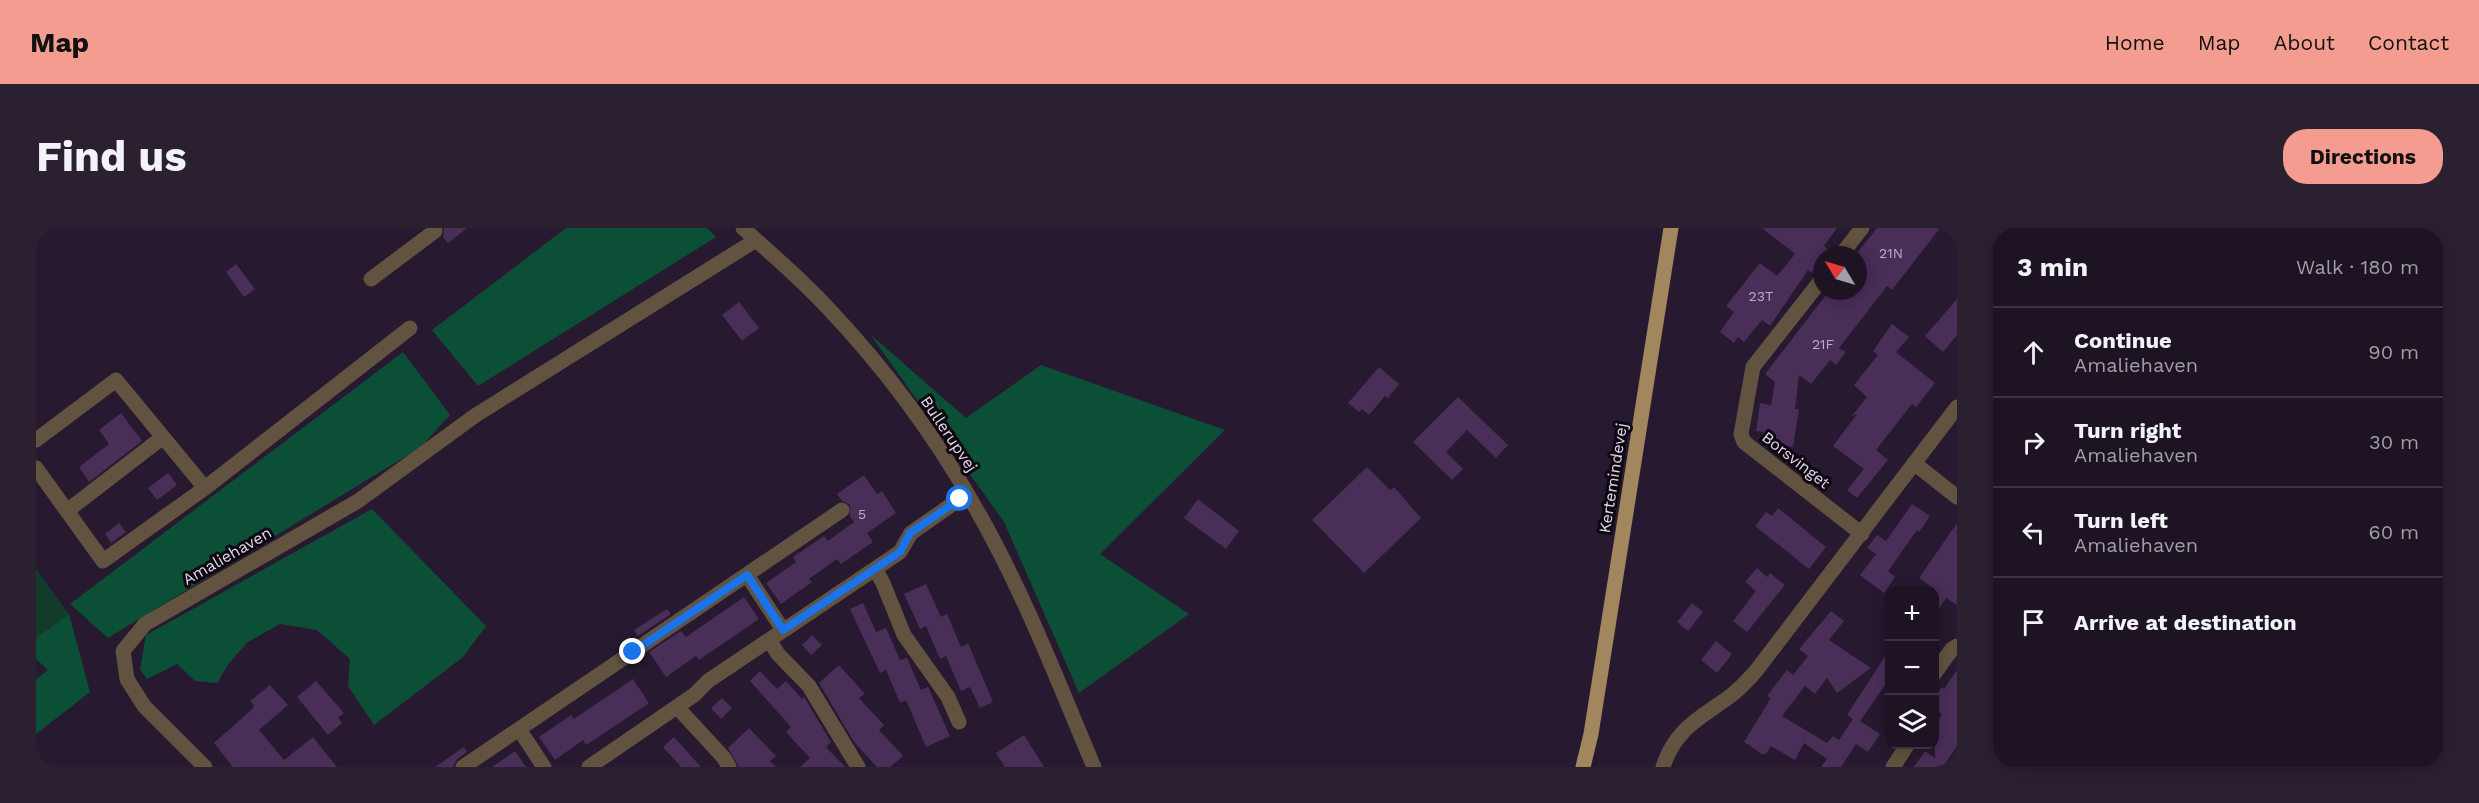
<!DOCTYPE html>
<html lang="en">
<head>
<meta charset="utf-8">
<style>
	body { margin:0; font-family:"Work Sans",sans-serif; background:#2a2030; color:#f1f3f6 }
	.controls { position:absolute; right:18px; bottom:18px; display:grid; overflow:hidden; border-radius:12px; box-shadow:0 3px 15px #0003 }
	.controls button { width:54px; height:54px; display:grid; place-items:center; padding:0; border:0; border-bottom:2px solid #3b3241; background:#1d1323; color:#f1f3f6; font:30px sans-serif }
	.compass { position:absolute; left:1777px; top:18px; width:54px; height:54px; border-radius:50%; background:#1d1323; box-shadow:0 3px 15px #0003; rotate:308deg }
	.stop { position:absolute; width:18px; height:18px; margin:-14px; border:4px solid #1a73e8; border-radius:50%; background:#fff }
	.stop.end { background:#1a73e8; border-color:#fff; box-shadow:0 2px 6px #0008 }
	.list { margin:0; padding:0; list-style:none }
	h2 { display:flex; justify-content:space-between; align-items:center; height:78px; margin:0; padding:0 24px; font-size:26px }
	h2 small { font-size:20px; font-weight:400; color:#a09ea6 }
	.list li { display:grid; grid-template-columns:39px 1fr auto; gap:18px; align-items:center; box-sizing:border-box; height:90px; padding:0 24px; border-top:2px solid #3b3241 }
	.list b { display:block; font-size:22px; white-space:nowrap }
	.list p { margin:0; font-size:20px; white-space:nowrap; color:#a09ea6 }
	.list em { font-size:20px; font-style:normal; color:#a09ea6 }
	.icon { flex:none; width:33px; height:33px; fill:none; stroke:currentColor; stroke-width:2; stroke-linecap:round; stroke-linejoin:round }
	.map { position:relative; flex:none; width:1921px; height:539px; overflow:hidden; border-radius:24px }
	header { display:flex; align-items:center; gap:36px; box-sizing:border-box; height:84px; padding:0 30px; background:#f59c91; color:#111 }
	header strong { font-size:28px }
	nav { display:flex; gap:33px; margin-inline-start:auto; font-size:21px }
	.intro { display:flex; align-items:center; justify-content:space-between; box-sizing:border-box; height:144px; padding:0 36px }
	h1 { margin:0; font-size:42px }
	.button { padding:15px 27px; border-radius:24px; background:#f59c91; color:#111; font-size:21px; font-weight:700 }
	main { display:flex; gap:36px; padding:0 36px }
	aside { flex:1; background:#1d1323; border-radius:24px; box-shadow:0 3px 15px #0003 }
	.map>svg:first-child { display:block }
	.green { fill:#133b2a }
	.forest { fill:#0c4f37 }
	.building { fill:#492e58 }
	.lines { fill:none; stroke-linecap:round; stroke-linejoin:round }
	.minor { stroke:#615340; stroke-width:15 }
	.major { stroke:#a2865d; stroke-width:15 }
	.route { stroke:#1a73e8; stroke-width:8 }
	.labels { text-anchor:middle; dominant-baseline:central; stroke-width:6; stroke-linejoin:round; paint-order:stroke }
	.number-label { font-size:14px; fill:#bbadc3 }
	.street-label { font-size:16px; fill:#e1d7e7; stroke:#0d0710 }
</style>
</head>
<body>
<header>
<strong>Map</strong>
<nav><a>Home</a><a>Map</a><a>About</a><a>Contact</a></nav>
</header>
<div class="intro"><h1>Find us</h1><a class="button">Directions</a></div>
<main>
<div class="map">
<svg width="1921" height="539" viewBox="0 0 1921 539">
	<rect width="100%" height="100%" fill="#27192f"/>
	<path class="green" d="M0,341L33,386L0,410Z"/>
	<path class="forest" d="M530,0H671L680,9L442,158L396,102Z
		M834,106L930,190L1005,137L1189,202L1064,326L1153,386L1043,465L968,294Z
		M367,124L414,187L385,219L72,410L34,376Z
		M336,281L450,398L427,429L338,497L312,458L314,431L281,402L244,396L212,414L193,435L181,455L159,453L141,436L111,451L104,441L110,407Z
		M33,386L54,464L0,506V451L12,442L0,431V410Z"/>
	<path class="building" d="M408,0H431L412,15L407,9Z
		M1726,0H1801L1788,18L1793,23L1790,27H1786V32L1776,45L1772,42L1734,98L1726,92L1708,114L1702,109L1698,115L1684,104L1698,84L1690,78L1724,35L1741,48L1759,26Z
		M1841,0H1904L1856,62L1851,58L1803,120L1810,124L1800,137L1794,132L1775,156L1763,147L1759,181H1763L1757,219L1734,216L1727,210V204L1720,203L1724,175L1735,177L1739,154L1729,146L1793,63H1822V58L1829,48L1822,42V24Z
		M200,36L219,61L208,69L190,44Z
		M1921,71V107L1907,124L1889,108Z
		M703,74L723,100L706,113L686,87Z
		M1856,96L1873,109L1860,124L1899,155L1880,179L1876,176L1840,222L1852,232L1821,270L1811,262L1828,241L1797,218L1821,186L1816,188L1831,169L1818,157L1842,127L1837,123Z
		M1343,139L1363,156L1352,170L1349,168L1333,187L1326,181L1323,184L1312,175Z
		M1422,169L1472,217L1460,230L1431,202L1410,224L1427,241L1416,252L1377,214Z
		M85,185L106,213L53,254L43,239L73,216L63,202Z
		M1331,239L1354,262L1358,259L1385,290L1328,345L1276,292Z
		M132,245L141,257L121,272L112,260Z
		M828,247L841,266L846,263L860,285L831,305L837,314L805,336L801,331L773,351L776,354L745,376L730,355L760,334L757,329L788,308L792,313L818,294L814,288V277L805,272L801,266Z
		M1162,271L1203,303L1190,321L1148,290Z
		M1876,276L1894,288L1883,304L1881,302L1852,343L1859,349L1848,365L1824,347L1840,326L1831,320L1841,307L1850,313Z
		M1742,280L1790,319L1773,341L1719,298L1730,284L1736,288Z
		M83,295L90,304L75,315L69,306Z
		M1921,295V377L1910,370L1899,387V361L1883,350Z
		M1721,340L1731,349L1734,345L1749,357L1711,404L1697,393L1720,363L1709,354Z
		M890,356L905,389L911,386L925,419L932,415L957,474L944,480L934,459L925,463L910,428L904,431L890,398L884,401L868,366Z
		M708,369L723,391L663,432L660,428L630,449L613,424L645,403L650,409Z
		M827,375L840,404L850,400L864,432L871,430L885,462L892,459L914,508L890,519L870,472L864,475L850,442L844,445L814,381Z
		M1656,375L1667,384L1652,403L1641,394Z
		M631,381L635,386L602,408L598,402Z
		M1795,383L1808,393L1793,412L1835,440L1801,465L1791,450L1779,466L1769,458L1746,488L1791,515L1797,508L1803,512L1817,491L1811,487L1854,421V450L1824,493L1844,506L1832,524L1820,516L1805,539H1785L1791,531L1768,515L1759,532L1735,518L1730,526H1726L1708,514L1735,470L1731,468L1751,442L1757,447L1772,428L1763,421Z
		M776,407L786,417L775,427L766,417Z
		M1680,413L1696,426L1681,445L1665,432Z
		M803,437L829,466L823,470L848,497L843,502L867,528L854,539H841L818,514L783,455Z
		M1921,442V518L1908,537L1912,539H1878L1889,523L1899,530V497L1906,486L1899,481V469L1906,459L1908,461Z
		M724,443L741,461L750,453L766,471L768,469L795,514L790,519L809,539H764L774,530L750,504L755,499L714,453Z
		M597,451L613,475L550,517L547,512L519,532L503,509L535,487L538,491Z
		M280,453L308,485L302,490L306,495L292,507L261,469Z
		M234,457L252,477L223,502L248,532L277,509L301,539H197L178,515L214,483L218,478L214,473Z
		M686,470L696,480L685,491L675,480Z
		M713,500L740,528L734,533L740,539H703L692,520Z
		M988,507L1008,539H969L960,525Z
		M638,509L665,539H645L627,519Z
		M428,519L431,524L421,531L417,539H399Z
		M479,523L490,539H456Z"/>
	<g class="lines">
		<path class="minor" d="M707,0C735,26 764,50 790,78C849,140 902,212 943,286C989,367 1022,454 1058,539
			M1805,27L1826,0
			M335,51L399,3
			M1786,51L1717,139L1705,206L1708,214L1826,306
			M0,212L80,152L169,260
			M1878,235L1921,269
			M0,240L67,333L169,260L374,100
			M31,283L127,209
			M839,341L847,355L868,407L912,469L923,494
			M711,347L747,402
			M733,412L742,426L773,458L822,539
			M1898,446L1916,421L1921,418
			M641,479L688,530L693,539
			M483,501L508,539
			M169,539L108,478L91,451L87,423L109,396L322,273L440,187L720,12
			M427,539L806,282
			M553,539L658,467L672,453L864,324L875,305L931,266
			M1627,539C1639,501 1664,490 1693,469C1703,462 1712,452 1720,443L1921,179
			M1857,539L1872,516"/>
		<path class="major" d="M1547,539L1555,506L1635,0"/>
	</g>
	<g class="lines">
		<path class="route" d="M597,424L711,347L747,402L864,324L874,305L924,271"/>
	</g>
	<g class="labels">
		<g class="number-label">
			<text x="1855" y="25">21N</text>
			<text x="1725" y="68">23T</text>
			<text x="1787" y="116">21F</text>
			<text x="826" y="286">5</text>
		</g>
		<g class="street-label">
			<text transform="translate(913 206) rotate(56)">Bullerupvej</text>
			<text transform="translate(1760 232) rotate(38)">Borsvinget</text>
			<text transform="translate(1577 250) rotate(-81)">Kertemindevej</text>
			<text transform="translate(191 328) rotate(-30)">Amaliehaven</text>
		</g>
	</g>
</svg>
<div class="controls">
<button>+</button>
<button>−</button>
<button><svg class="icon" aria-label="layers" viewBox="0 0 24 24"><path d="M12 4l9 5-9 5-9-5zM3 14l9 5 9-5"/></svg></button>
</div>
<svg class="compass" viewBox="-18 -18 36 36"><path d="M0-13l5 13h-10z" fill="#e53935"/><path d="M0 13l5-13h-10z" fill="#a09ea6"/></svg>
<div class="stop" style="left:924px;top:271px"></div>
<div class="stop end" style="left:597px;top:424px"></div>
</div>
<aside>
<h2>3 min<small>Walk · 180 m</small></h2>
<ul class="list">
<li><svg class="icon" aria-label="ahead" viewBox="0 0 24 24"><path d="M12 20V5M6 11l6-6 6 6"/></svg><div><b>Continue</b><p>Amaliehaven</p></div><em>90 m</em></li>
<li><svg class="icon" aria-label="right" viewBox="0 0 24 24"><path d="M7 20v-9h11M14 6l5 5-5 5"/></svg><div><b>Turn right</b><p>Amaliehaven</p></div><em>30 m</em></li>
<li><svg class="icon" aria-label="left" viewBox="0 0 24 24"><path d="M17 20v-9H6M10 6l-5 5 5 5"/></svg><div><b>Turn left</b><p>Amaliehaven</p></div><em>60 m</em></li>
<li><svg class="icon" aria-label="arrive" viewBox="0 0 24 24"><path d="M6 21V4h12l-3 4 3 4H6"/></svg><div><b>Arrive at destination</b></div></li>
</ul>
</aside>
</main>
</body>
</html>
